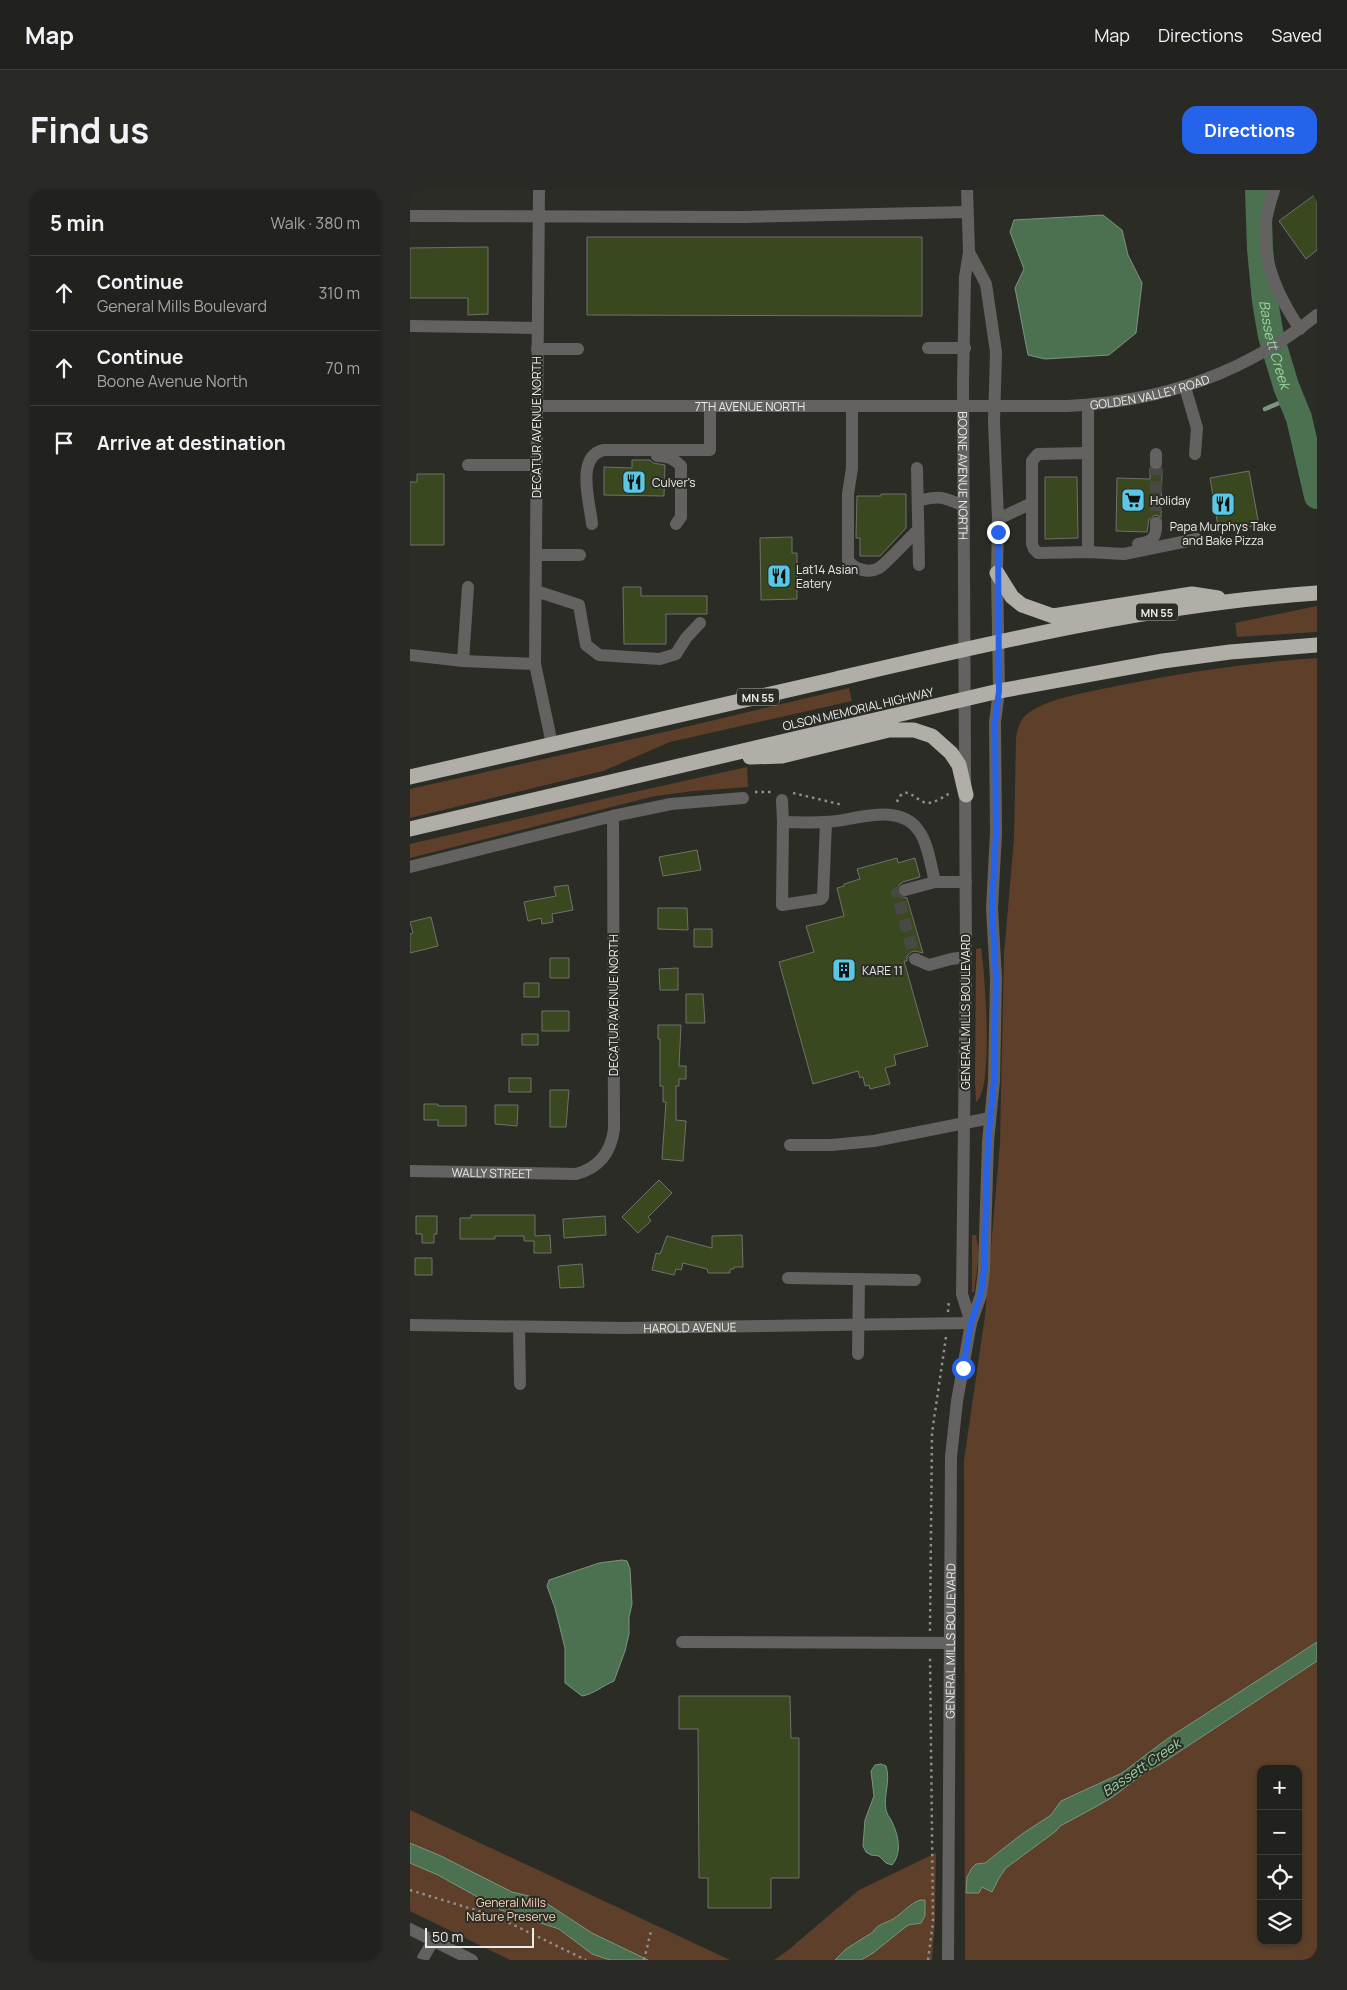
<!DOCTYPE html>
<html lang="en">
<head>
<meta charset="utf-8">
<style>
	body { margin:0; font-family:Manrope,sans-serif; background:#292926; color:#f1f3f6 }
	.controls { position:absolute; right:15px; bottom:15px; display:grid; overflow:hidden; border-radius:10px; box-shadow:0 1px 4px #0004 }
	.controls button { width:45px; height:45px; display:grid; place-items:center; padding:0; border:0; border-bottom:1px solid #3e3e3b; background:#21211d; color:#f1f3f6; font:25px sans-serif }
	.scale { position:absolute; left:15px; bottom:12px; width:109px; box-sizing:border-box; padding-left:5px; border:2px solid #eaeae7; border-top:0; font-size:14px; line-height:18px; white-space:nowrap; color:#eaeae7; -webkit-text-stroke:4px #2c2c27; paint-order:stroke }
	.stop { position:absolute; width:15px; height:15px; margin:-11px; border:4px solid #2563eb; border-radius:50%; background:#fff }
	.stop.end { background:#2563eb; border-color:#fff; box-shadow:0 1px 5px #0008 }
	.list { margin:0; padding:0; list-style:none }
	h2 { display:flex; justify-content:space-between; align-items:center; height:65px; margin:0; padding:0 20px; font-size:21px }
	h2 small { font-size:16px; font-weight:400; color:#a2a3a4 }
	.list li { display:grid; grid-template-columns:32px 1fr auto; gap:15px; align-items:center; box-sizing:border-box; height:75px; padding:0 20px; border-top:1px solid #3e3e3b }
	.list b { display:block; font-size:19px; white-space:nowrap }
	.list p { margin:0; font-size:16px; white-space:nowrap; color:#a2a3a4 }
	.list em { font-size:16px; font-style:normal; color:#a2a3a4 }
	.icon { flex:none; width:28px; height:28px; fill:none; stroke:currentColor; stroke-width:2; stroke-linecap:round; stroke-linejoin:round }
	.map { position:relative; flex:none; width:907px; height:1770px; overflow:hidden; border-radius:15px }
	header { display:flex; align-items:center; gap:30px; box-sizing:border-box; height:70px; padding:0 25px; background:#21211d; border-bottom:1px solid #3e3e3b }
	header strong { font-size:24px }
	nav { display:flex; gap:28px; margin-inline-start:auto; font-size:18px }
	.intro { display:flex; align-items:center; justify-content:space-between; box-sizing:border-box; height:120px; padding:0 30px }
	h1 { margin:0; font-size:35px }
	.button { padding:12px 22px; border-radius:15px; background:#2563eb; color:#fff; font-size:18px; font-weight:700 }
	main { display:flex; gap:30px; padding:0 30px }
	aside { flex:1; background:#21211d; border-radius:15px; box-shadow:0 1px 4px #0004 }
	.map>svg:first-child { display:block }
	.green { fill:#5d3f2a; fill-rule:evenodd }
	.water { fill:#4b7151; stroke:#7b957e }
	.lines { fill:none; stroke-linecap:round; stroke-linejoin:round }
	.stream { stroke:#7b957e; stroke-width:4.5 }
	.river { stroke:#4b7151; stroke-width:26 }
	.building { fill:#3a481f; stroke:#6f716c }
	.minor-tunnel { stroke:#484844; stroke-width:12; stroke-dasharray:12 6; stroke-linecap:butt }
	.path { stroke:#8f8f8b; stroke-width:2.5; stroke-dasharray:2.5 4; stroke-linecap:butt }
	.minor { stroke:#646260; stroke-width:12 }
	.highway { stroke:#b1aea8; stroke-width:15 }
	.route { stroke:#2563eb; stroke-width:6 }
	.labels { text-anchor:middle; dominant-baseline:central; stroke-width:4; stroke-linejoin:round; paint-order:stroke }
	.shield { fill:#2c2c27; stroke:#b1b1ad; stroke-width:1 }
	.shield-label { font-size:11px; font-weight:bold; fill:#eaeae7 }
	.street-label { font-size:12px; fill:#eaeae7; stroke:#2c2c27 }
	.poi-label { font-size:12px; fill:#eaeae7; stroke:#2c2c27; text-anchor:start }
	.park-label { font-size:12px; fill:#fad2b7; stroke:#2c2c27 }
	.water-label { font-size:14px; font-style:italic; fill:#97d39f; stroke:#2c2c27 }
</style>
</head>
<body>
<header>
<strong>Map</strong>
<nav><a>Map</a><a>Directions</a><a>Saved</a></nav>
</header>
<div class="intro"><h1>Find us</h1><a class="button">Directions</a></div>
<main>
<aside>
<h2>5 min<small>Walk · 380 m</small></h2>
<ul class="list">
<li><svg class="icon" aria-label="ahead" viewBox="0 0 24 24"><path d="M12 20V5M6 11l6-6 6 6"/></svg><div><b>Continue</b><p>General Mills Boulevard</p></div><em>310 m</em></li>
<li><svg class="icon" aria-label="ahead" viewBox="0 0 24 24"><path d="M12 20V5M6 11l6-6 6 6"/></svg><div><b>Continue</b><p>Boone Avenue North</p></div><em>70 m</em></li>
<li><svg class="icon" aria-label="arrive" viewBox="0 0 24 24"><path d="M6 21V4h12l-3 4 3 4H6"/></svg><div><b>Arrive at destination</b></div></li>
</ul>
</aside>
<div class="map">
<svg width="907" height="1770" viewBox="0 0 907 1770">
	<rect width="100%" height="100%" fill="#2c2c27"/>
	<path class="green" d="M907,416V442L827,447L825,433Z
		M907,468V1770H555L554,1270L575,1126L590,953L594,764L604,649L606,548C608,536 611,526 623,520C643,508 669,504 692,499C762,484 835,473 907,468ZM851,1579H888V1751H851Z
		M439,498L442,511L260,552L193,581L0,628V599L263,540Z
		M337,577L338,597L284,601L245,606L0,668V654L202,607Z
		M571,758C575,782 584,900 566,912L565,893L566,759Z
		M562,1045H566L569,1064L564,1103L562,1102Z
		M0,1620L320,1770H100L0,1721Z
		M526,1663L525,1731L522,1770H364L377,1761L449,1700Z"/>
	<path class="water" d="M693,25L712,40L718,65L732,93L726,143L699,165L635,169L618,165L605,98L614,79L600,42L604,30Z
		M212,1370L217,1371L220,1379L222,1414L219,1427V1444L215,1461L204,1491C192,1496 184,1504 172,1506L155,1493V1458L145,1418L137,1396L139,1390L189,1373Z
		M907,1452V1471L749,1575C731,1583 717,1597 701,1608C684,1618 667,1627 650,1636L646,1641L596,1678L589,1688L582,1702L572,1697L569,1703H556L557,1687L562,1678L566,1674L575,1673L612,1644L641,1625L651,1611L712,1583L757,1549Z
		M471,1574L476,1576C481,1591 473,1605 476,1620C477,1624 479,1627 481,1630C488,1644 493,1662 482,1675L476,1673L469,1666L461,1665L456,1662L453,1656L455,1630L464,1606L461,1581L465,1575Z
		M0,1653L31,1666L102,1702L119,1706L136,1713L182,1743L238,1770H200L182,1764L149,1739L91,1720L28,1685L0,1673Z
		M510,1710H515V1726L511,1733L498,1735L463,1763L451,1770H425L436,1759L463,1742C466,1735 476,1733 483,1729C493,1723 499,1714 510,1710Z"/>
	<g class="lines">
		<path class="stream" d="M855,219L881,208"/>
		<path class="river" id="s1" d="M848,0L850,59L855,111L861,146L876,196L889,228L907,306"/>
	</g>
	<path class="building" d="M907,3V60L896,69L869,31Z
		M177,47H512V126L177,125Z
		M78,57V124L58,125V108H0V58Z
		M222,270H240L243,273L255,275L254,306L194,305V277L222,278Z
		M740,278L746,281L752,279L751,327L745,325L739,329L737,342L706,341L707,288L740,289Z
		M839,281L849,335L809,342L800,288Z
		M7,284H34V355H0V292H7Z
		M635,287H667L668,348L635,349Z
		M471,304H496V338L470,366H450V348H446L447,306H471Z
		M382,347V363H387V409L351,410L350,348Z
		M213,397H231V406H297V424H256V454H214Z
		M287,660L291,680L253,686L249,667Z
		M487,668L488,673L505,668L510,687L493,692L489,695L487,702L490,706L497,708L513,763L505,761L501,762L497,766V771H494L518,856L484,865L486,875L475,878L480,894L460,899L459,895L455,896L453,887L450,888L448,881L403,894L369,772L404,762L396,736L434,726L427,698L434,696V694L450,689L447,679Z
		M158,695L163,720L142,724L143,732L132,734L131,728L118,731L114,712L146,706L144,697Z
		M248,718H277L278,740L248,739Z
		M21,727L28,756L0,763V744L3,743L0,732Z
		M284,739H302V757H284Z
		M140,768H159V788H140Z
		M268,778V800H250L249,779Z
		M114,793H129V807H114Z
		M276,804H293L295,833H276Z
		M132,821H159V841H132Z
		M248,835H271L269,876H276V889H269V896H266V930L276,931L273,971L252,969L256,912H253V896H250V849H248Z
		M112,844H128V855H112Z
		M99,888H121V902H99Z
		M140,900H159L156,937H140Z
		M14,914H28V916H56V936H28V930H14Z
		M85,915H108L107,936L85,934Z
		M249,990L262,1003L238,1027L241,1031L228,1043L212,1027Z
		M61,1025H125V1046L140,1045L141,1063H124V1051H114V1046H85V1049H50V1028H61Z
		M6,1026H27V1044H24V1053H12V1044H6Z
		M195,1026L196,1045L154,1048L153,1029Z
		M332,1045L333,1077H324V1079H320V1083H298L297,1079L273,1073L271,1080L266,1079L264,1085L242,1080L246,1063L250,1064L257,1046L302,1058V1046Z
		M5,1068H22V1085H5Z
		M172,1074L174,1097L150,1098L148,1076Z
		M269,1506H380L381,1548H389V1688H361V1718H298V1688H289L288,1539H269Z"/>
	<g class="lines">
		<path class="minor-tunnel" d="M746,273V333
			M495,700L487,703L505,769"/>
		<path class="path" d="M345,602H362
			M383,603L433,615
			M487,612C495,591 506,612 517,613C525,613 533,607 540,603
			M538,1122L539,1110
			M520,1441L522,1243L536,1147
			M0,1700L85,1726L176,1770
			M234,1770L241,1741
			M518,1770L523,1732L520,1466"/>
		<g class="minor">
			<path d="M129,0L125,474L142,554"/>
			<path id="s2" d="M557,0L559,62L555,87L553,193L556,767L552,1104L561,1133"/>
			<path d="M864,0C860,14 855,27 855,42C854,76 871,111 890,139"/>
			<path d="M0,26L333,27L557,22"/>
			<path d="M0,136L127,138"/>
			<path d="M518,158H555"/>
			<path d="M127,159H168"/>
			<path d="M775,197L787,238L785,264"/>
			<path id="s3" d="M126,216H658C752,211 833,185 907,125"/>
			<path d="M442,216V278L438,304V370C444,379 458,384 469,378C479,371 498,349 508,340"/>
			<path d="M678,263L628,264L622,271V354L624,359L628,363L678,362L714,364L787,349"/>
			<path d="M746,264V273"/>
			<path d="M247,266C257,266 263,268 271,276V327L266,334"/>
			<path d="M58,275H126"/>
			<path d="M507,278L509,375"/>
			<path d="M508,311C529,305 534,307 554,316"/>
			<path d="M588,329L622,313"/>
			<path d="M182,334C180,313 165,266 194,260H300V216"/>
			<path d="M728,354C742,352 747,348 746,333"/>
			<path d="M678,362V215"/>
			<path d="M126,365H170"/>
			<path d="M126,401L169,415L176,455L189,465L250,469L266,464L276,448L290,433"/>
			<path d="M0,465L53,471L125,474"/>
			<path d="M53,471L58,397"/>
			<path d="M372,610L373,632"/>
			<path d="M416,632L413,707L411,709L372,715L373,632C387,632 401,633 415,632C444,631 489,611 509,641C518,653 521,677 525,692"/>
			<path d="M0,677L203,626L261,614L333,608"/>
			<path d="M495,700L525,692H556"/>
			<path d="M505,769L519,775L541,769L556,767"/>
			<path d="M380,955H421L464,951L580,928"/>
			<path id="s4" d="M0,981L166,984C189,978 201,963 204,939L203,626"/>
			<path d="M378,1088L505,1090"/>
			<path id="s5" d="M0,1135L215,1138L561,1133"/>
			<path d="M109,1137L110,1194"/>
			<path d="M448,1164L449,1089"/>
			<path d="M272,1452L540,1453"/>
			<path d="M0,1739L62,1770"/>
			<path d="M12,1770L23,1751"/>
			<path id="s6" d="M538,1770L541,1267L547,1211L561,1133L571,1105L574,1081L578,952L584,891L586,789L582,718L586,643L585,532L589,501L587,383L588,329L584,232L586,162L576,94L559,62"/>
		</g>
		<path class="highway" d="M587,383L602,407L612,415L643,426L782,404L808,408
			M340,567L372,566L479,540H504L522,546L541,563L549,575L556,605
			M0,587C142,554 284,522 426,489C585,452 744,414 907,403
			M0,639L589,501L753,471L820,462L907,455"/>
	</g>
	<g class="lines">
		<path class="route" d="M553,1178L561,1133L571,1104L574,1080L578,952L584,891L586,788L582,718L586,643L585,532L589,501L588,342"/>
	</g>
	<defs>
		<g id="restaurant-square" transform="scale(1.25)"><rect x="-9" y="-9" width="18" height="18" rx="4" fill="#59c8e5" stroke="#2c2c27"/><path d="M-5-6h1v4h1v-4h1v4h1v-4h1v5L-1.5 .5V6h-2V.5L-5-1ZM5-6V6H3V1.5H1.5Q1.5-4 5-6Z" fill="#111"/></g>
		<g id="supermarket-square" transform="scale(1.25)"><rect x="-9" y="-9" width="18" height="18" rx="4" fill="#59c8e5" stroke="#2c2c27"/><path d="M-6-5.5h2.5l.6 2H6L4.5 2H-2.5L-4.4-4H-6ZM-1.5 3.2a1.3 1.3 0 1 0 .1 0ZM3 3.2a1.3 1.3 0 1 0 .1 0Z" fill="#111"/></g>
		<g id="building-square" transform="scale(1.25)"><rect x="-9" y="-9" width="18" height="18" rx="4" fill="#59c8e5" stroke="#2c2c27"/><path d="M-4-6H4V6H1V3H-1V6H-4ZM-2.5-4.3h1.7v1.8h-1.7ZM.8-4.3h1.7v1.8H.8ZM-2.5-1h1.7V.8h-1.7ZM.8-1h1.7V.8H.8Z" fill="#111"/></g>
	</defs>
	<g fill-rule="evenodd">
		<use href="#restaurant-square" x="224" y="292"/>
		<use href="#supermarket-square" x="723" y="310"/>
		<use href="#restaurant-square" x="813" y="314"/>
		<use href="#restaurant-square" x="369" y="386"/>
		<use href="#building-square" x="434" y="780"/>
	</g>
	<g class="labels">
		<g class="shield">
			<rect x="726" y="413.5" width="42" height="17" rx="4"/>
			<rect x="327" y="498.5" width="42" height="17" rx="4"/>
		</g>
		<g class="shield-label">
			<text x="747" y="422">MN 55</text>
			<text x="348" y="507">MN 55</text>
		</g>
		<g class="street-label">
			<text stroke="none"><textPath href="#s3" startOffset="615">GOLDEN VALLEY ROAD</textPath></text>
			<text stroke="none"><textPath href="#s3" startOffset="214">7TH AVENUE NORTH</textPath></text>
			<text transform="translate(126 237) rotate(-90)">DECATUR AVENUE NORTH</text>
			<text stroke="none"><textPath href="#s2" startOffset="286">BOONE AVENUE NORTH</textPath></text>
			<text transform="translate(448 519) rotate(-13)">OLSON MEMORIAL HIGHWAY</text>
			<text transform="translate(203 815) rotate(-90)">DECATUR AVENUE NORTH</text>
			<text transform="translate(555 822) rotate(-90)">GENERAL MILLS BOULEVARD</text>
			<text stroke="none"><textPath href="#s4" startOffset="82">WALLY STREET</textPath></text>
			<text stroke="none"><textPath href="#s5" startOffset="280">HAROLD AVENUE</textPath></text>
			<text stroke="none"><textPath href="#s6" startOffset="319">GENERAL MILLS BOULEVARD</textPath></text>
		</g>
		<g class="poi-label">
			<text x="242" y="292">Culver's</text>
			<text x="740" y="310">Holiday</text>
			<text x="813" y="336" text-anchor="middle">Papa Murphys Take<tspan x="813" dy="14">and Bake Pizza</tspan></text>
			<text x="386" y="379">Lat14 Asian<tspan x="386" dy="14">Eatery</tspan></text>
			<text x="452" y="780">KARE 11</text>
		</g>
		<g class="park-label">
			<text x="101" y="1712">General Mills<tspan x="101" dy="14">Nature Preserve</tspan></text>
		</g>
		<g class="water-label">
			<text stroke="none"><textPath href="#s1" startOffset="156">Bassett Creek</textPath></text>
			<text transform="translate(731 1577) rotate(-34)">Bassett Creek</text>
		</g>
	</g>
</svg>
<div class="controls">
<button>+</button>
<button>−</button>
<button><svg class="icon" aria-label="locate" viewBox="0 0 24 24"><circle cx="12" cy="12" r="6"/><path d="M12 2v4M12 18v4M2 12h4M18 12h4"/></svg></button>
<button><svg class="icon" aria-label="layers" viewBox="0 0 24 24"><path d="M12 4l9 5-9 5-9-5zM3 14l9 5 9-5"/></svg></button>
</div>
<div class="scale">50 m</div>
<div class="stop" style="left:553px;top:1178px"></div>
<div class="stop end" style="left:588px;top:342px"></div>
</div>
</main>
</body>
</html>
